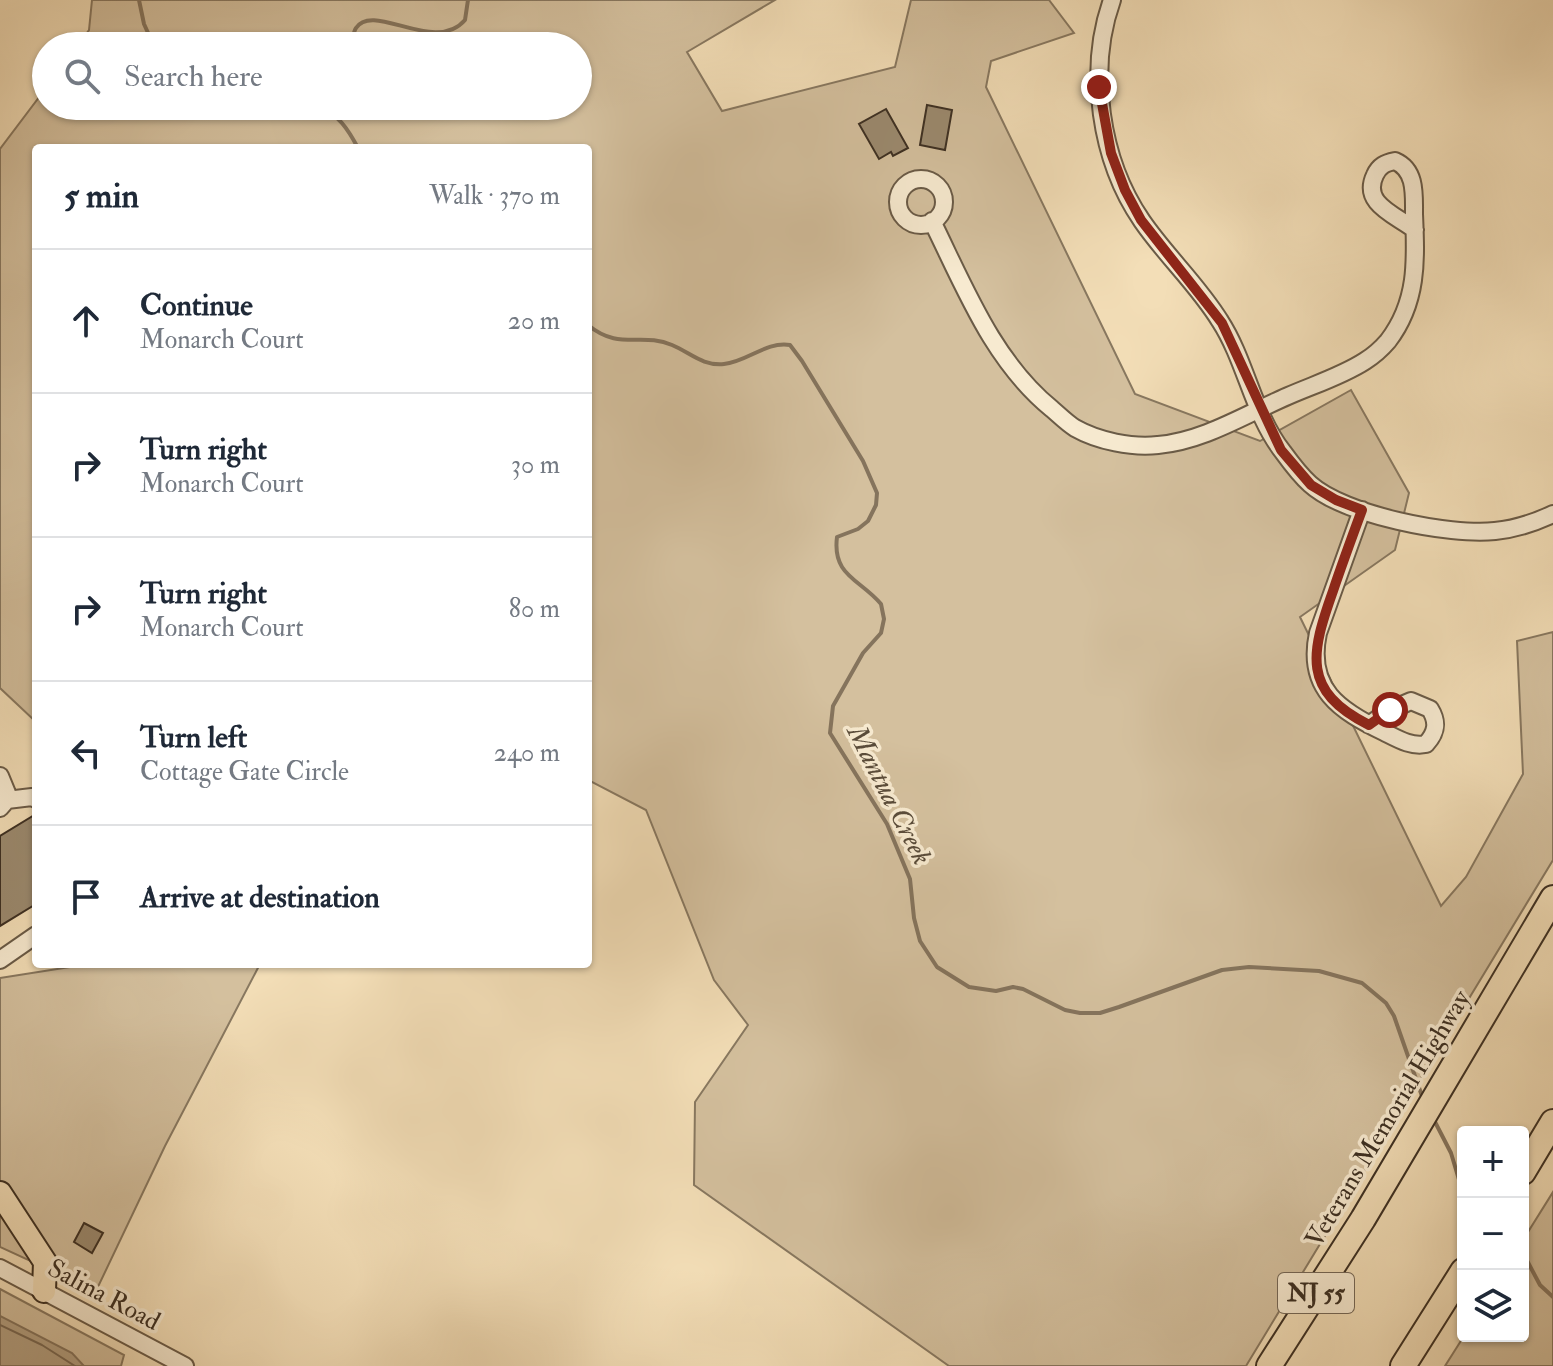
<!DOCTYPE html>
<html lang="en">
<head>
<meta charset="utf-8">
<style>
	body { margin:0; font-family:"IM FELL Double Pica",serif; background:#f2f2f3; color:#1f2937 }
	.controls { position:absolute; right:24px; bottom:24px; display:grid; overflow:hidden; border-radius:8px; box-shadow:0 2px 6px #0004 }
	.controls button { width:72px; height:72px; display:grid; place-items:center; padding:0; border:0; border-bottom:2px solid #e0e1e3; background:#fff; color:#1f2937; font:40px sans-serif }
	.stop { position:absolute; width:24px; height:24px; margin:-18px; border:6px solid #8f2418; border-radius:50%; background:#fff }
	.stop.end { background:#8f2418; border-color:#fff; box-shadow:0 2px 8px #0008 }
	.list { margin:0; padding:0; list-style:none }
	h2 { display:flex; justify-content:space-between; align-items:center; height:104px; margin:0; padding:0 32px; font-size:34px }
	h2 small { font-size:26px; font-weight:400; color:#747a83 }
	.list li { display:grid; grid-template-columns:52px 1fr auto; gap:24px; align-items:center; box-sizing:border-box; height:144px; padding:0 32px; border-top:2px solid #e0e1e3 }
	.list b { display:block; font-size:30px; white-space:nowrap }
	.list p { margin:0; font-size:26px; white-space:nowrap; color:#747a83 }
	.list em { font-size:26px; font-style:normal; color:#747a83 }
	.icon { flex:none; width:44px; height:44px; fill:none; stroke:currentColor; stroke-width:2; stroke-linecap:round; stroke-linejoin:round }
	.map { position:relative; flex:none; width:1553px; height:1366px; overflow:hidden }
	.search { position:absolute; background:#fff; box-shadow:0 2px 6px #0004; left:32px; top:32px; width:560px; height:88px; display:flex; align-items:center; gap:20px; box-sizing:border-box; padding:0 28px; border-radius:44px; color:#747a83; font-size:30px }
	.panel { position:absolute; background:#fff; box-shadow:0 2px 6px #0004; left:32px; top:144px; width:560px; height:824px; border-radius:8px }
	.map>svg:first-child { display:block }
	.green { fill:#d4c09e; stroke:#887860; stroke-width:2 }
	.water { fill:#b5a284; stroke:#85745d; stroke-width:2 }
	.lines { fill:none; stroke-linecap:round; stroke-linejoin:round }
	.shore { stroke:#786853; stroke-width:2 }
	.stream { stroke:#85745d; stroke-width:4 }
	.building { fill:#9b8a6f; stroke:#3c2f22; stroke-width:2 }
	.minor-casing { stroke:#6a5b47; stroke-width:20 }
	.major-casing { stroke:#3c2f22; stroke-width:26 }
	.highway-casing { stroke:#3c2f22; stroke-width:28 }
	.minor { stroke:#f7ead0; stroke-width:16 }
	.major { stroke:#f3deb7; stroke-width:22 }
	.highway { stroke:#f3deb7; stroke-width:24 }
	.route { stroke:#8f2418; stroke-width:10 }
	.labels { text-anchor:middle; dominant-baseline:central; stroke-width:7; stroke-linejoin:round; paint-order:stroke }
	.shield { fill:#f7ead0; stroke:#746756; stroke-width:2 }
	.shield-label { font-size:24px; font-weight:bold; fill:#3c2f22 }
	.street-label { font-size:26px; fill:#3c2f22; stroke:#f7ead0 }
	.water-label { font-size:28px; font-style:italic; fill:#5a4c3a; stroke:#f7ead0 }
</style>
</head>
<body>
<div class="map">
<svg width="1553" height="1366" viewBox="0 0 1553 1366">
	<rect width="100%" height="100%" fill="#f3deb7"/>
	<filter id="stains"><feTurbulence type="fractalNoise" baseFrequency=".0025" numOctaves="4"/><feColorMatrix values="0 0 0 0 .2 0 0 0 0 .09 0 0 0 0 .02 0 0 0 .5 -.17"/></filter>
	<radialGradient id="worn" r=".72"><stop offset=".6" stop-color="#630" stop-opacity="0"/><stop offset="1" stop-color="#630" stop-opacity=".3"/></radialGradient>
	<path class="green" d="M92,0H775L687,52L722,111L895,67L911,0H1049L1074,33L991,61L986,87L1135,394L1260,441L1351,390L1409,493L1395,550L1300,617L1441,906L1466,877L1523,774L1517,641L1553,632V860L1246,1366H949L694,1185L695,1102L748,1025L714,980L646,810L588,780V148H36V722L0,688V149L46,88V106H578V46H77L89,30Z
		M89,964H260L165,1146L96,1291L0,1247V978Z
		M1553,1192V1366H1445L1464,1336H1523V1240Z
		M0,1289L124,1355L121,1366H0Z"/>
	<path class="water" d="M0,1316L72,1353L84,1366H0Z"/>
	<g class="lines">
		<path class="shore" d="M0,1325L42,1345L75,1366"/>
		<path class="stream" d="M139,0L144,24L154,46
			M351,46C353,41 353,32 356,28C373,1 435,55 465,20L468,0
			M290,106H308
			M318,106C338,113 349,131 358,148
			M338,119L352,106
			M588,325C619,351 642,332 672,345C691,353 702,366 724,364C747,362 766,341 790,345L802,361L863,461L877,493L876,505L868,521L858,529L837,537C832,576 860,579 881,604L884,619L881,633L863,653L833,706L830,733L887,824L910,879L914,918L920,941L937,967L969,987L996,991L1013,987L1023,989L1065,1010L1080,1013H1100L1119,1007L1222,970L1249,967L1319,971L1362,983L1386,1003L1394,1016L1423,1099
			M1433,1118L1451,1153L1463,1193
			M1523,1253L1540,1285L1553,1297"/>
	</g>
	<path class="building" d="M927,105L952,110L945,150L920,145Z
		M886,109L908,148L893,156L891,152L879,159L859,124Z
		M36,814V904L0,926V836Z
		M84,1223L103,1233L92,1253L74,1242Z"/>
	<g class="lines">
		<g class="minor-casing">
			<path id="minor" d="M1112,0C1087,70 1100,160 1142,221C1166,256 1198,285 1220,321C1246,361 1253,414 1283,452C1291,463 1300,475 1310,484C1344,515 1450,536 1495,531C1516,529 1534,523 1553,514
				M898 202a23 23 0 1 1 46 0a23 23 0 1 1-46 0Z
				M932,221C965,288 993,361 1052,409C1059,415 1067,423 1075,428C1098,441 1132,448 1158,445C1204,441 1246,414 1288,396C1313,385 1342,376 1365,361C1373,356 1382,348 1388,341C1418,302 1416,260 1414,214C1414,194 1416,170 1395,161C1385,163 1379,166 1375,175C1361,204 1396,215 1415,230
				M1362,510L1318,633C1306,689 1340,711 1384,732C1398,739 1411,747 1426,744C1437,732 1438,722 1430,709L1411,701L1390,710L1369,725
				M0,776L7,793V800L0,808
				M7,800L32,797L36,799
				M0,960L36,935
				M0,1268L185,1366"/>
		</g>
		<g class="major-casing">
			<path id="major" d="M0,1193L45,1262L44,1291"/>
		</g>
		<g class="highway-casing">
			<path id="highway" d="M1523,1172L1553,1122
				M1269,1366L1363,1219L1553,898
				M1403,1366L1463,1271"/>
		</g>
		<use href="#minor" class="minor"/>
		<use href="#major" class="major"/>
		<use href="#highway" class="highway"/>
	</g>
	<g class="lines">
		<path class="route" d="M1099,87L1111,153L1125,190L1141,220L1222,323L1281,450L1311,485L1336,500L1362,510C1352,537 1342,564 1333,591C1311,653 1301,691 1369,725L1390,710"/>
	</g>
	<g class="labels">
		<rect class="shield" x="1278" y="1273" width="76" height="40" rx="6"/>
		<g class="shield-label">
			<text x="1316" y="1293">NJ 55</text>
		</g>
		<g class="street-label">
			<text transform="translate(1388 1119) rotate(-59)">Veterans Memorial Highway</text>
			<text transform="translate(104 1295) rotate(28)">Salina Road</text>
		</g>
		<g class="water-label">
			<text transform="translate(889 795) rotate(63)">Mantua Creek</text>
		</g>
	</g>
	<rect width="100%" height="100%" filter="url(#stains)"/>
	<rect width="100%" height="100%" fill="url(#worn)"/>
</svg>
<div class="controls">
<button>+</button>
<button>−</button>
<button><svg class="icon" aria-label="layers" viewBox="0 0 24 24"><path d="M12 4l9 5-9 5-9-5zM3 14l9 5 9-5"/></svg></button>
</div>
<div class="stop" style="left:1390px;top:710px"></div>
<div class="stop end" style="left:1099px;top:87px"></div>
<div class="search"><svg class="icon" aria-label="search" viewBox="0 0 24 24"><circle cx="10" cy="10" r="6"/><path d="M15 15l6 6"/></svg>Search here</div>
<section class="panel">
<h2>5 min<small>Walk · 370 m</small></h2>
<ul class="list">
<li><svg class="icon" aria-label="ahead" viewBox="0 0 24 24"><path d="M12 20V5M6 11l6-6 6 6"/></svg><div><b>Continue</b><p>Monarch Court</p></div><em>20 m</em></li>
<li><svg class="icon" aria-label="right" viewBox="0 0 24 24"><path d="M7 20v-9h11M14 6l5 5-5 5"/></svg><div><b>Turn right</b><p>Monarch Court</p></div><em>30 m</em></li>
<li><svg class="icon" aria-label="right" viewBox="0 0 24 24"><path d="M7 20v-9h11M14 6l5 5-5 5"/></svg><div><b>Turn right</b><p>Monarch Court</p></div><em>80 m</em></li>
<li><svg class="icon" aria-label="left" viewBox="0 0 24 24"><path d="M17 20v-9H6M10 6l-5 5 5 5"/></svg><div><b>Turn left</b><p>Cottage Gate Circle</p></div><em>240 m</em></li>
<li><svg class="icon" aria-label="arrive" viewBox="0 0 24 24"><path d="M6 21V4h12l-3 4 3 4H6"/></svg><div><b>Arrive at destination</b></div></li>
</ul>
</section>
</div>
</body>
</html>
